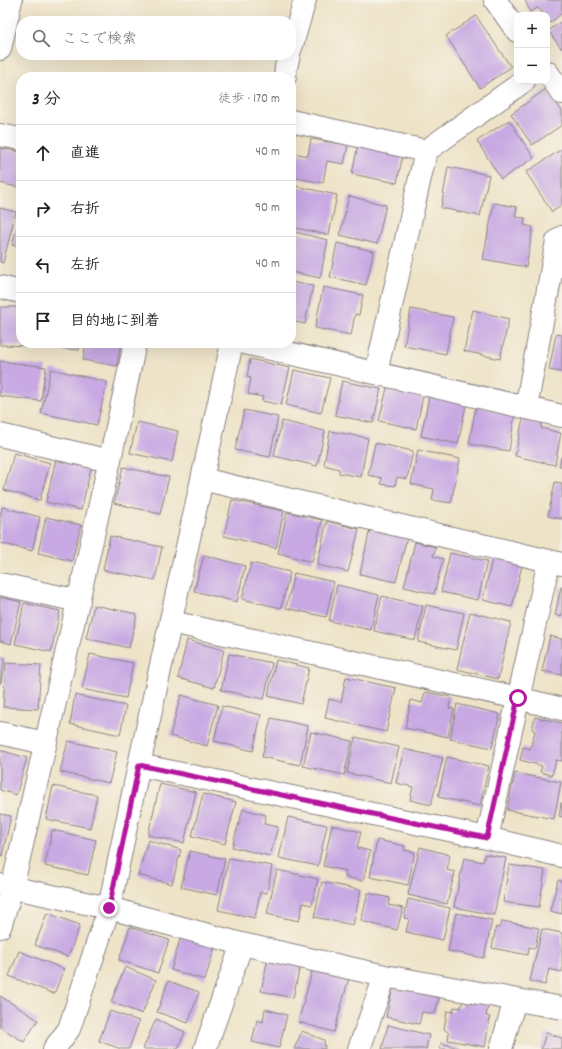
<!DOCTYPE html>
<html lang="ja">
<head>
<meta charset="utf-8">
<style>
	body { margin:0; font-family:Dekko,"Klee One",sans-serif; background:#f2f2f2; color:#202124 }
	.controls { position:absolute; right:12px; top:12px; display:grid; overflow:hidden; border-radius:8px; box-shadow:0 4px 16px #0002 }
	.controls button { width:36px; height:36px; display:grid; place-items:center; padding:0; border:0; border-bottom:1px solid #e0e0e0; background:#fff; color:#202124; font:20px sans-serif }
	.stop { position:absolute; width:12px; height:12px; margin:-9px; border:3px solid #b5179e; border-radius:50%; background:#fff }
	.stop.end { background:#b5179e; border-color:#fff; box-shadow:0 1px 4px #0008 }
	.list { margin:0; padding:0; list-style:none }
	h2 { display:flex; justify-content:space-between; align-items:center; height:52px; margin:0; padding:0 16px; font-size:17px }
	h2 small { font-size:13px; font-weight:400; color:#757577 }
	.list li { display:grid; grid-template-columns:26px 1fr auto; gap:12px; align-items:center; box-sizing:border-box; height:56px; padding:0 16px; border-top:1px solid #e0e0e0 }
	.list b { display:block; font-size:15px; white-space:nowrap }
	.list em { font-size:13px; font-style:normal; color:#757577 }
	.icon { flex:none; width:22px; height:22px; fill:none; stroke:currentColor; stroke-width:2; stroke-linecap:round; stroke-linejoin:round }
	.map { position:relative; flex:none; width:562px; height:1049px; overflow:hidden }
	.search { position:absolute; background:#fff; box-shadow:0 4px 16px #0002; left:16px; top:16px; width:280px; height:44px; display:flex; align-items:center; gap:10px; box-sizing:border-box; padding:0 14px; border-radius:16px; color:#757577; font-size:15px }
	.panel { position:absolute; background:#fff; box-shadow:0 4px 16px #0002; left:16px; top:72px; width:280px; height:276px; border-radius:16px }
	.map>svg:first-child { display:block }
	.building { fill:#c8a9e3 }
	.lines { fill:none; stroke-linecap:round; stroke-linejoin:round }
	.minor-casing { stroke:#888281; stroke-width:24 }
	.minor { stroke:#fff; stroke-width:22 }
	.route { stroke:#b5179e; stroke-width:5 }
</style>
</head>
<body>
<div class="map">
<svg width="562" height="1049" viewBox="0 0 562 1049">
	<rect width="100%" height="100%" fill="#f7f3e8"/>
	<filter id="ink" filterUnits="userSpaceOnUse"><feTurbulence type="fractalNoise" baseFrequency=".025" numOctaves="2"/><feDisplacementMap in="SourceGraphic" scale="8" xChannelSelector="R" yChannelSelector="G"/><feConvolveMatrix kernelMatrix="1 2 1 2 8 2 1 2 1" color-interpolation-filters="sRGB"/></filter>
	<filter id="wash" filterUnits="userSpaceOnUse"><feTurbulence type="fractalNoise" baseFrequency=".012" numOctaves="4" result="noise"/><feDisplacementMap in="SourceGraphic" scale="16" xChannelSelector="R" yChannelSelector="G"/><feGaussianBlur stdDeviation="0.9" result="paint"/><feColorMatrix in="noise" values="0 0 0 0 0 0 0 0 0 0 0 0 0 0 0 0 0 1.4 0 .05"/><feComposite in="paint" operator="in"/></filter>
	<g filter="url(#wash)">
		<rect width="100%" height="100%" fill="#eee3c7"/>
		<g id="blocks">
			<path class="building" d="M525,0H562V13L550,23L547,19V15H544L538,8L530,12Z
				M476,16L511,67L480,88L446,36Z
				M562,21V49L548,31Z
				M546,89L562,111V125L532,145L511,114Z
				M509,120L534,158L501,179L477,141Z
				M311,139L348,145L344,164L327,161L323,183L291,177V164L293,153L308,156Z
				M358,144L403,154L397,183L352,174Z
				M0,148L21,152V188L0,183Z
				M562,149V205L552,212L526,172Z
				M448,167L489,175L480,216L441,208Z
				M291,185L337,195L329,235L291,227Z
				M349,196L386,205L377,244L340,235Z
				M494,203L517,207L515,217L525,218L524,225L533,227L526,267L483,259Z
				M0,208L16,212L3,263L0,262Z
				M21,214V247L12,245Z
				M294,232L328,240L320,278L291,272V244Z
				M337,243L374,251L366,285L330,277Z
				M291,282L313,286L305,324L291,321Z
				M323,287L363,295L359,315L355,314L351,335L315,328Z
				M0,307H21V343H34V346L0,345Z
				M411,309L453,317L446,354L404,346Z
				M473,310L509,319L500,359L464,351Z
				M556,334L562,335V372L549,370Z
				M43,343H80L79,350L42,347Z
				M86,343H121L117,366L83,360Z
				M250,359L290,368L281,405L262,401L263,397L248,394L251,378L247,377Z
				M0,361L46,367L41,401L0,396Z
				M51,369L107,382L97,425L41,413Z
				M294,370L330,378L321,413L286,405Z
				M342,381L381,389L373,423L335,415Z
				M388,384L424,392L416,429L379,421Z
				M430,392L467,400L458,444L421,436Z
				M476,406L515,413L509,451L469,444Z
				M244,410L278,417L270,457L235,450Z
				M523,418L542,422L541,428L561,433L555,465L515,456Z
				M282,421L325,431L317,466L274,456Z
				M137,422L178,431L172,462L130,453Z
				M330,431L368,438L361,477L339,473V469L324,465Z
				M375,443L413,451L407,479L397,477L395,486L381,484L382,478L368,475Z
				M418,450L460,459L451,503L432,500L434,489L411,484Z
				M14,453L50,463L40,500L4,490Z
				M561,457H562V466H559Z
				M56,459L91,468L81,510L46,502Z
				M123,467L169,477L160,514L114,503Z
				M555,482L562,483V519L548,516Z
				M232,500L284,511L276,548L224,536Z
				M2,507L40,517L32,551L0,543V517Z
				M287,512L322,520L312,562L278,553Z
				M46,517L81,525L72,561L38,553Z
				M327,521L359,529L348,572L317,565Z
				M370,529L407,537L396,582L360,574Z
				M110,536L162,547L155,580L103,570Z
				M415,542L436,547L433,556L443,559L434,594L404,587Z
				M450,553L487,561L478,600L441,592Z
				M493,554L523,561L512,607L483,600Z
				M204,555L245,566L237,602L194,591Z
				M251,563L290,572L281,608L242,599Z
				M294,573L334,582L326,617L286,608Z
				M337,585L379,595L371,630L329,621Z
				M561,587H562V617L555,615Z
				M382,596L423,606L415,640L374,631Z
				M0,597L21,602L11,644L0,641Z
				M24,603L60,611L51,652L15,644Z
				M94,605L137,614L129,648L86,638Z
				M426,605L464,613L456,650L418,642Z
				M470,612L511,622L498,679L457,669Z
				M550,636L562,639V675L542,671Z
				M187,640L224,650L214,688L178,678Z
				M90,654L133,663L126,698L82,689Z
				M229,654L272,663L264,699L221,690Z
				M0,658H5L1,683H0Z
				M276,660L309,668L301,704L268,696Z
				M6,663L41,665L38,709L3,707Z
				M346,677L396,688L386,732L325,718L329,699L341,702Z
				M425,692L451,697L449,708L454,709L448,737L405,728L411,700L422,703Z
				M75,695L126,706L120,735L70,724Z
				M181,695L218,705L207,746L170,736Z
				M457,704L500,714L492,748L450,739Z
				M222,706L261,715L253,751L214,741Z
				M535,717L562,723V761L556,760L552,775L540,772L542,766L520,760L523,747L530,749L535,731L532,729Z
				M271,718L308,726L300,765L262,757Z
				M311,732L352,741L344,775L303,766Z
				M355,737L399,747L391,783L347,773Z
				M68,741L117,752L109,783L60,772Z
				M404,749L443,758L431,805L410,800L413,787L396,783Z
				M0,750L27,758L16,795L0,790Z
				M447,757L489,766L480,806L438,797Z
				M515,773L561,782L554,819L507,810Z
				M160,784L196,792L184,843L148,835Z
				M53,786L97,795L90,828L46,819Z
				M203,794L236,802L225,844L192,836Z
				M561,803H562V817L559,816Z
				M243,809L266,815L264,824L278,827L270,856L232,847Z
				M0,814L11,816L2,856H0Z
				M288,817L327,825L318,866L279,858Z
				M332,825L361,832L357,848L370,851L363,881L345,877L346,871L323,866Z
				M52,830L96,840L88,875L45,866Z
				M148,840L181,850L172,884L138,875Z
				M377,840L405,846L404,850L415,852L408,885L370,877Z
				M420,847L450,855L447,870L455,872L447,904L408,895Z
				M190,851L225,859L217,895L181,887Z
				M485,854L506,858L494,915L454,907L464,858L483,862Z
				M229,858L272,866L267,893L260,892L255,918L218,910Z
				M509,865L545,870L539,907L503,902Z
				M277,870L318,879L312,905L303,903L299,921L267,914Z
				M558,880L562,881V914L550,911Z
				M322,882L361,890L353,925L314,917Z
				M368,893L390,898L388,905L403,908L397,930L361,921Z
				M408,899L450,908L443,940L406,932L409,919L404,918Z
				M47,913L80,925L68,957L35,945Z
				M456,913L492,920L484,958L448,951Z
				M502,921L539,928L535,948L529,947L528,955L492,948L496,927L500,928Z
				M130,927L169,940L158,973L119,960Z
				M542,929L562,933V972L549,969L545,985L530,981Z
				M181,936L215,946L205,980L171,970Z
				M19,951L64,969L54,994L9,976Z
				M268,958L300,966L293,998L261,991Z
				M125,967L156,980L142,1014L111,1002Z
				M313,968L349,978L334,1032L298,1022Z
				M168,981L199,992L188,1023L157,1012Z
				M394,983L440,993L435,1014L422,1012L419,1024L386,1017Z
				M0,996L38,1020L24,1042L0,1027Z
				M464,998L489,1003L486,1016L490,1017L485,1047L448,1040L449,1033L444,1029L447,1011L453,1012L454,1007L461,1008Z
				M265,1009L287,1015L279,1048L252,1042L257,1020L263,1022Z
				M110,1011L139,1021L129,1049H121L99,1041Z
				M156,1019L185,1032L178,1049H143Z
				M388,1025L429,1035L426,1049H382Z
				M302,1031L324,1040L325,1049H294Z
				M546,1033L562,1038V1049H541Z
				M441,1043L462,1049H440Z"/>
		</g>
	</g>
	<g filter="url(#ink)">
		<use href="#blocks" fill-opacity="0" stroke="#888281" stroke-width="1"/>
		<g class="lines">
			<g class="minor-casing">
				<path id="minor" d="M495,0L517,31
					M291,48L305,0
					M0,49L11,0
					M547,72L562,93
					M285,77L286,67L289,55
					M291,121L426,151
					M0,135L21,139
					M0,287L21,292
					M245,343L562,416
					M376,373L426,151L524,81
					M526,408L557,241L562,237
					M0,435L110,461
					M202,479L562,564
					M0,584L79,601
					M171,622L518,698L562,709
					M0,733L45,743
					M139,765L487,838L562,856
					M487,838L549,561
					M0,885L109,908L242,944L385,976L562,1008
					M0,927L12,888C54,707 97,525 135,343
					M54,1049L69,1029L109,908L139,765L232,343
					M205,1049L242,944
					M359,1049L385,976
					M501,1049L515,1000"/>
			</g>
			<use href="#minor" class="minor"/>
		</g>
	</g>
	<g class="lines" filter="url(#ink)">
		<path class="route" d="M109,908L139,765L487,838L518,698"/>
	</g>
</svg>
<div class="controls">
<button>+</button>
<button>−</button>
</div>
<div class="stop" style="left:518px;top:698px"></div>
<div class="stop end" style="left:109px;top:908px"></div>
<div class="search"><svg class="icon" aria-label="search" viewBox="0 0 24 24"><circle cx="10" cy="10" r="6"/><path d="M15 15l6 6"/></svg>ここで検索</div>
<section class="panel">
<h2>3 分<small>徒歩 · 170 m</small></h2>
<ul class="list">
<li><svg class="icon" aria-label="ahead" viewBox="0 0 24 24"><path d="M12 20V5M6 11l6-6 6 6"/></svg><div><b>直進</b></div><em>40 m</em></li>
<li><svg class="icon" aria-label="right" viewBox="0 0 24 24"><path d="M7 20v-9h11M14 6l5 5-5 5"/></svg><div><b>右折</b></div><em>90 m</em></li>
<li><svg class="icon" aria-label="left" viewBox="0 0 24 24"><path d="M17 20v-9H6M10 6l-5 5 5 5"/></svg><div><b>左折</b></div><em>40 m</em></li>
<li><svg class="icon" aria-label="arrive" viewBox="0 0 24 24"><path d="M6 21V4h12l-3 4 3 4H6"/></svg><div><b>目的地に到着</b></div></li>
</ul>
</section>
</div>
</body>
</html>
